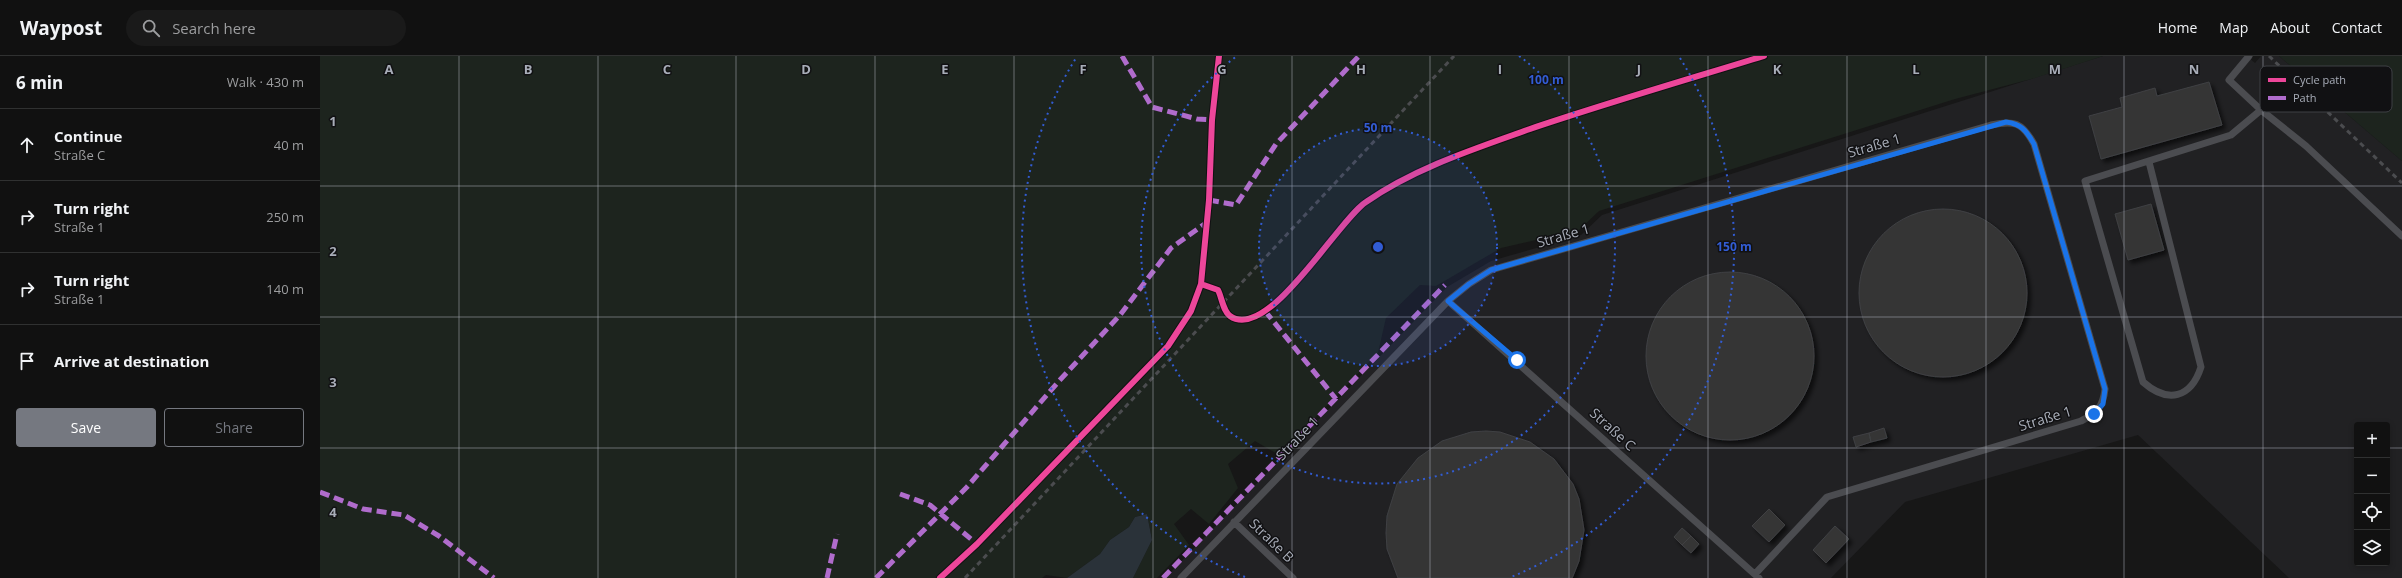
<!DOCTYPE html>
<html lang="en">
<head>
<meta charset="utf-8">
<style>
	body { margin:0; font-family:"Open Sans",sans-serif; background:#1a1a1a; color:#f1f3f6 }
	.controls { position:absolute; right:12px; bottom:12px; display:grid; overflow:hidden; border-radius:4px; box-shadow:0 2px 6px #0003 }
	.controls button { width:36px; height:36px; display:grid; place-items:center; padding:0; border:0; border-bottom:1px solid #303131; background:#111; color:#f1f3f6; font:20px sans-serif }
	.stop { position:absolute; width:12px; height:12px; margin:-9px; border:3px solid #1a73e8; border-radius:50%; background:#fff }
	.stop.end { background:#1a73e8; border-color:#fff; box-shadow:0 1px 4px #0008 }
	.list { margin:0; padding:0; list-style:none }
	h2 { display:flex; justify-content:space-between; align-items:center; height:52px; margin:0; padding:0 16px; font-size:17px }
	h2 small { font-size:13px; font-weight:400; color:#9c9d9f }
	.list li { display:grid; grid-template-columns:26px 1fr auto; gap:12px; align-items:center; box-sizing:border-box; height:72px; padding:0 16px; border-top:1px solid #303131 }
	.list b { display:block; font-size:15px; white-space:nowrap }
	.list p { margin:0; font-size:13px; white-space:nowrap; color:#9c9d9f }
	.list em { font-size:13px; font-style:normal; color:#9c9d9f }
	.actions { display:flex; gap:8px; padding:12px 16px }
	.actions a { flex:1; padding:9px 0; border:1px solid #757880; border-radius:4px; text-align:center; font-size:14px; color:#757880 }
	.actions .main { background:#757880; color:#fff }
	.icon { flex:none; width:22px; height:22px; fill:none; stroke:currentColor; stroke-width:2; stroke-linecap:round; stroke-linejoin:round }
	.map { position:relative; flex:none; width:2082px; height:522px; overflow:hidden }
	header { display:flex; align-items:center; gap:24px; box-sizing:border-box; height:56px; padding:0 20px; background:#111; border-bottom:1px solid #303131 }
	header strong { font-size:19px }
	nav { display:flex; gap:22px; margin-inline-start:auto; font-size:14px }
	.search { width:280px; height:36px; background:#1a1a1a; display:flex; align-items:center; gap:10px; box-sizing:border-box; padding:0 14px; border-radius:22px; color:#9c9d9f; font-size:15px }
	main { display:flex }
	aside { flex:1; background:#111 }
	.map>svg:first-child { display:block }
	.built { fill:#212123; fill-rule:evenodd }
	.green { fill:#1d241e }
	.water { fill:#2a3239 }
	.building { fill:#353536; stroke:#3f4043; filter:url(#shadow) }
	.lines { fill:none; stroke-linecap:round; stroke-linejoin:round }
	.lane { stroke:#4b4c50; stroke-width:7 }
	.rail { stroke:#4b4c4f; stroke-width:3; stroke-dasharray:5 4; stroke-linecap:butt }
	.quiet { stroke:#b06ccc; stroke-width:5; stroke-dasharray:10 5; stroke-linecap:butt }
	.cycleway-casing { stroke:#111113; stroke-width:8 }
	.cycleway { stroke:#ed469a; stroke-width:6 }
	.route { stroke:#1a73e8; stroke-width:5 }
	.grid { fill:none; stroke:#a8adb8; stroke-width:1; stroke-opacity:0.55 }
	.ring { fill:none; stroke:#325cd3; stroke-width:2; stroke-dasharray:2 4 }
	.labels { text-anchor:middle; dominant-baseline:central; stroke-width:3; stroke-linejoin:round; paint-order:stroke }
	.street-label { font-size:14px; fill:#a8adb8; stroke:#111113 }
	.key { fill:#111113; stroke:#3e4045; stroke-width:1 }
	.key-label { font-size:11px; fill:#a8adb8 }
	.grid-label { font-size:13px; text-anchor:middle; font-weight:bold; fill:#a8adb8; stroke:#111113; stroke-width:3; stroke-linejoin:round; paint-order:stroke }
	.centre { fill:#325cd3; stroke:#111113; stroke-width:2 }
	.ring-label { font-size:12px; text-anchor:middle; font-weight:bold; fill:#325cd3; stroke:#111113; stroke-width:3; stroke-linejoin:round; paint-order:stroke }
</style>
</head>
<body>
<header>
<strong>Waypost</strong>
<div class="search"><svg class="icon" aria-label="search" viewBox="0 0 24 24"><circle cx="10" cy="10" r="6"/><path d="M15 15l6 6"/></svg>Search here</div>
<nav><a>Home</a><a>Map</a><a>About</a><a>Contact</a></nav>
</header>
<main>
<aside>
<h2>6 min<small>Walk · 430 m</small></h2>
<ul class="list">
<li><svg class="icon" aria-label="ahead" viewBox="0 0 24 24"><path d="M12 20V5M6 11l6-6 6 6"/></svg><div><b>Continue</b><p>Straße C</p></div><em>40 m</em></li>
<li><svg class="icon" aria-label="right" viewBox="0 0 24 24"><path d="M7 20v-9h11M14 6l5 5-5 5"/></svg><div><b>Turn right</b><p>Straße 1</p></div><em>250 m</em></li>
<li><svg class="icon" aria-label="right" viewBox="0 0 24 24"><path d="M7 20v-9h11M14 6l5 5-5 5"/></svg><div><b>Turn right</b><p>Straße 1</p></div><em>140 m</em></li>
<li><svg class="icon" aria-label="arrive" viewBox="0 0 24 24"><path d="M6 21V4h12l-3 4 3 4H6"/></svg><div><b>Arrive at destination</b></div></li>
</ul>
<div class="actions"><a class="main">Save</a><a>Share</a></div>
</aside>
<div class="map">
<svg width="2082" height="522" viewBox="0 0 2082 522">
	<defs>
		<filter id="shadow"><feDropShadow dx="3.5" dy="3.5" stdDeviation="2" flood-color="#0009"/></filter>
	</defs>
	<rect width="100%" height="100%" fill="#171717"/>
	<path class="built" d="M1783,0H1927L1935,7L1941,0H1959L2082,105V522H1969L1818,379L1585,446L1511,522H845L1127,231L1171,205L1261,179L1282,159ZM2037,369H2067V507H2037Z"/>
	<path class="green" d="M0,0H1783L1715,22L1635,43L1279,155L1259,174L1181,192L1116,230L1100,229L1066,262L1058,297L959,399L935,385L908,408L918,432L889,468L871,453L854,468L869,489L837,522H813L832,484L827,458L815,461L809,471L790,484L780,498L747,522L726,519L722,522H0Z
		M1959,0H2082V105Z"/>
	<path class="water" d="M827,458L832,484L813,522H747L780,498L790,484L809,471L815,461Z"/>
	<path class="building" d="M1889,26L1902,69L1781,103L1769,60L1802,51L1800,42L1835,32L1837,40Z
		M1831,148L1844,194L1808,204L1795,158Z
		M1539 237a84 84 0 1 1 168 0a84 84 0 1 1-168 0Z
		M1326 300a84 84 0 1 1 168 0a84 84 0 1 1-168 0Z
		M1564,372L1567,382L1551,386L1549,377Z
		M1166,375L1180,376L1210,386L1234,403L1253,428L1259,443L1264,474L1259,505L1253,520L1252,522H1078L1067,493L1066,477L1067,460L1077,428L1098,402L1122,385L1151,376Z
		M1549,377L1551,386L1536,391L1533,381Z
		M1449,453L1465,469L1449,486L1432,470Z
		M1515,470L1529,483L1506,507L1493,494Z
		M1362,472L1371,480L1362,489L1354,481Z
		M1371,480L1379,488L1371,497L1362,489Z"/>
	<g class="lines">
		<path class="lane" d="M1929,0L1909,24L1941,54L1986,90L2082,180
			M1829,106L1881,311C1871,342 1848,348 1823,326L1765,125L1911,79L1941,54
			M1128,245L1439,522
			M914,466L973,522
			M861,522L1128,245L1149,228L1171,214L1671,69C1694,64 1702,66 1714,88L1785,333C1783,351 1777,357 1761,365L1507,441L1435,518"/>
		<path class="rail" d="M1949,0L2082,127
			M645,522L1134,0"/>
		<path class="quiet" d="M802,0L832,51L877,63L892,64
			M889,144L916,149L956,88L1039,0
			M945,255L1016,343
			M0,436L43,453L84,459L119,480L174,522
			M580,438L610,449L657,488
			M507,522L517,478
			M556,522L647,431L739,325L800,259L851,192L886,167
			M843,522L1125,229"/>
		<g class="cycleway-casing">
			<path id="cycleway" d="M881,228L898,234C902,242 903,255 910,260C948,287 1018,164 1046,146C1095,112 1154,93 1210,73C1287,47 1366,24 1444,0
				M620,522L657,488L848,290L871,255L881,228L889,144L892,64L899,0"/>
		</g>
		<use href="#cycleway" class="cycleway"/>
	</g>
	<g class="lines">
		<path class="route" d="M1197,304L1128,245L1149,228L1171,214L1686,66C1701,68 1706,74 1714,88L1785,333L1783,348L1774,358"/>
	</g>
	<path class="grid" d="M139,0V522M278,0V522M416,0V522M555,0V522M694,0V522M833,0V522M972,0V522M1110,0V522M1249,0V522M1388,0V522M1527,0V522M1666,0V522M1804,0V522M1943,0V522M0,130H2082M0,261H2082M0,392H2037M2067,392H2082"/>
	<circle cx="1058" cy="191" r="119" fill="#325cd3" fill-opacity=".12"/>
	<g class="ring">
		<circle cx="1058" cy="191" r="119"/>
		<path d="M1199 0A237 237 0 1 1 917 0"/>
		<path d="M925 521A356 356 0 0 1 756 2M1360 2A356 356 0 0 1 1191 521"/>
	</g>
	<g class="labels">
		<g class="street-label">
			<text transform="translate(1554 89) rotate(-16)">Straße 1</text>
			<text transform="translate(1243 179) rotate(-16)">Straße 1</text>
			<text transform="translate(1725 362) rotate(-17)">Straße 1</text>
			<text transform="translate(1293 373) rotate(42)">Straße C</text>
			<text transform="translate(977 382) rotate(-46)">Straße 1</text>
			<text transform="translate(952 484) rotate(44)">Straße B</text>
		</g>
	</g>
	<rect x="1940" y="10" width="132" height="46" rx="6" class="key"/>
	<rect x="1948" y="22" width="18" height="4" fill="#ed469a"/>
	<rect x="1948" y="40" width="18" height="4" fill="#b06ccc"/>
	<g class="key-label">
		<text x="1973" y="28">Cycle path</text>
		<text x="1973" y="46">Path</text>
	</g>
	<g class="grid-label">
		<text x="69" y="18">A</text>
		<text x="208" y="18">B</text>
		<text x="347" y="18">C</text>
		<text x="486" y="18">D</text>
		<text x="625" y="18">E</text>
		<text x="763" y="18">F</text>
		<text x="902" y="18">G</text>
		<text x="1041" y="18">H</text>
		<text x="1180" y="18">I</text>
		<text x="1319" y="18">J</text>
		<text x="1457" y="18">K</text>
		<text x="1596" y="18">L</text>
		<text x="1735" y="18">M</text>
		<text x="1874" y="18">N</text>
		<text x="13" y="70">1</text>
		<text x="13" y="200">2</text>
		<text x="13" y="331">3</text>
		<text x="13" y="461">4</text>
	</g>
	<circle cx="1058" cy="191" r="6" class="centre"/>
	<g class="ring-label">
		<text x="1226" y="28">100 m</text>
		<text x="1058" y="76">50 m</text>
		<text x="1414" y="195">150 m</text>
	</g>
</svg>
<div class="controls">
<button>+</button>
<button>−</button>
<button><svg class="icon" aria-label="locate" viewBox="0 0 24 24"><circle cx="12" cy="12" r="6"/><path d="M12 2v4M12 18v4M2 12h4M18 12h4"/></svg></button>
<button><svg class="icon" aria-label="layers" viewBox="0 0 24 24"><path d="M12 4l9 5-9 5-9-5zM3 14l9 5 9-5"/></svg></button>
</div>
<div class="stop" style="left:1197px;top:304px"></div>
<div class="stop end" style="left:1774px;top:358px"></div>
</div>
</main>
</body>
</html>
